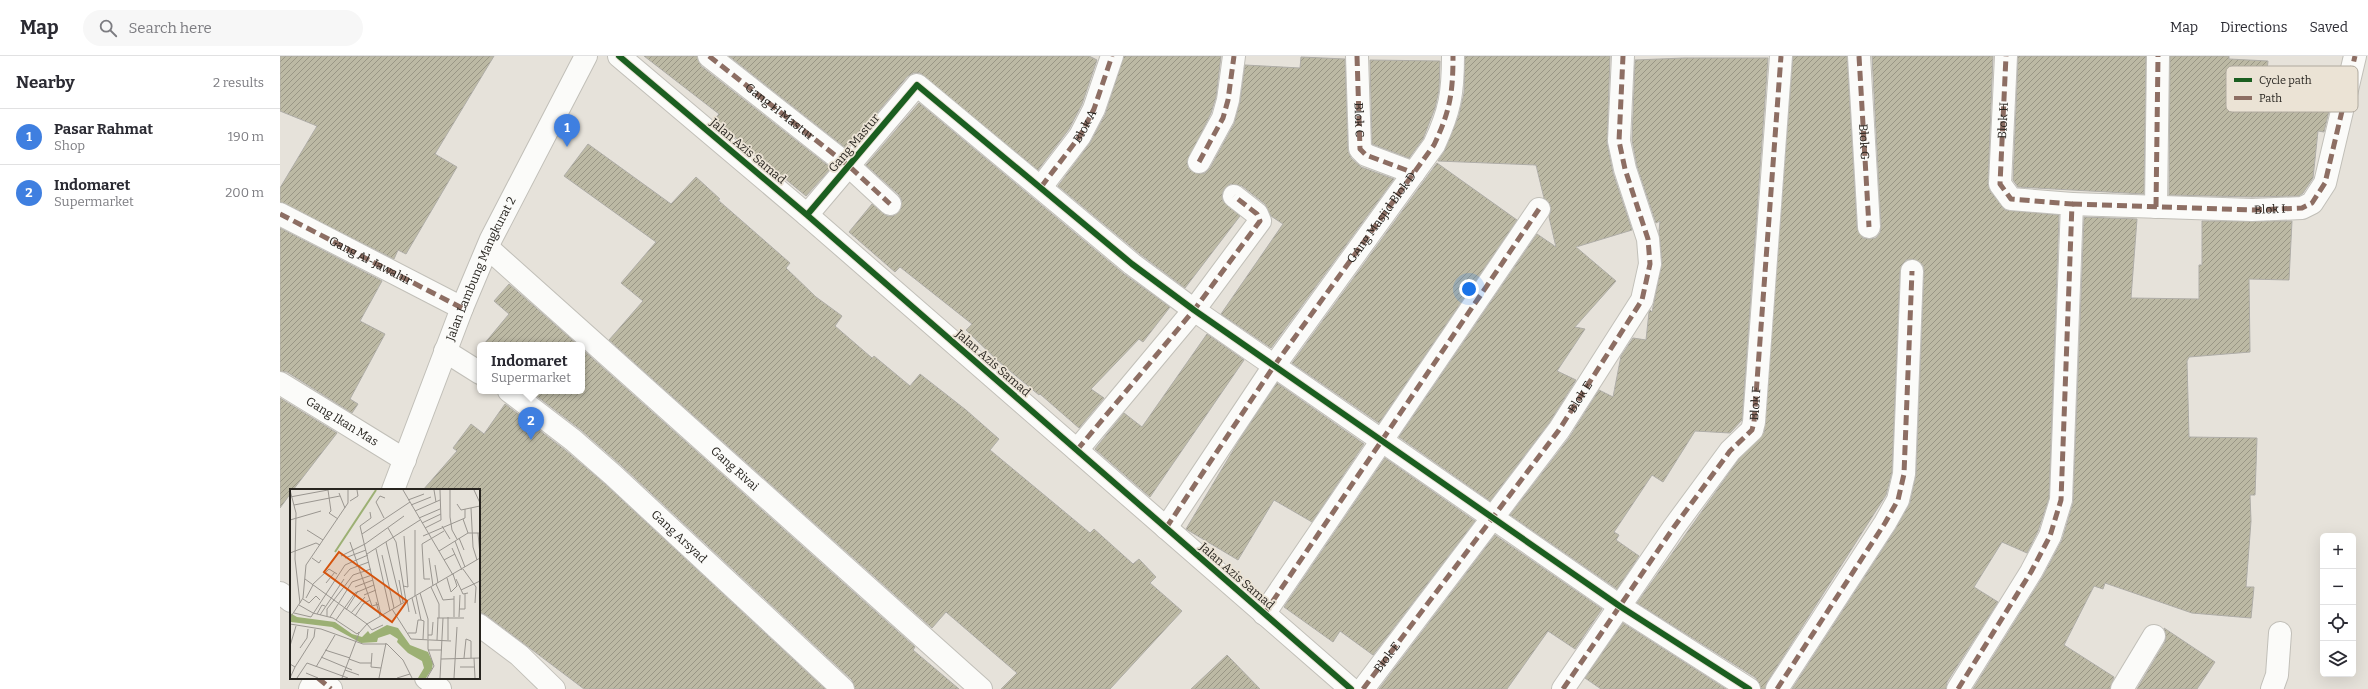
<!DOCTYPE html>
<html lang="en">
<head>
<meta charset="utf-8">
<style>
	body { margin:0; font-family:Bitter,serif; background:#f7f7f7; color:#2b2b33 }
	.controls { position:absolute; right:12px; bottom:12px; display:grid; overflow:hidden; border-radius:6px; box-shadow:0 4px 16px #0002 }
	.controls button { width:36px; height:36px; display:grid; place-items:center; padding:0; border:0; border-bottom:1px solid #e1e1e2; background:#fff; color:#2b2b33; font:20px sans-serif }
	.you { position:absolute; left:1189px; top:233px; width:14px; height:14px; margin:-10px; border:3px solid #fff; border-radius:50%; background:#1a73e8; box-shadow:0 0 0 6px #1a73e833 }
	.badge { display:grid; place-items:center; width:26px; height:26px; border-radius:50%; background:#ea580c; color:#fff; font-size:13px; font-weight:700 }
	.pin { position:absolute; translate:-50% -33px; filter:drop-shadow(0 1px 2px #0008) }
	.pin::after { content:''; position:absolute; top:21px; width:14px; height:12px; background:inherit; clip-path:polygon(0 0,100% 0,50% 100%) }
	.popup { position:absolute; left:197px; top:286px; width:108px; height:52px; box-sizing:border-box; display:grid; place-content:center; border-radius:6px; background:#fff; filter:drop-shadow(0 1px 3px #0005); font-size:13px; white-space:nowrap; color:#7c7c81 }
	.popup b { font-size:15px; color:#2b2b33 }
	.popup::after { content:''; position:absolute; left:50%; top:100%; margin-left:-8px; border:8px solid transparent; border-top-color:#fff }
	.list { margin:0; padding:0; list-style:none }
	h2 { display:flex; justify-content:space-between; align-items:center; height:52px; margin:0; padding:0 16px; font-size:17px }
	h2 small { font-size:13px; font-weight:400; color:#7c7c81 }
	.list li { display:grid; grid-template-columns:26px 1fr auto; gap:12px; align-items:center; box-sizing:border-box; height:56px; padding:0 16px; border-top:1px solid #e1e1e2 }
	.list b { display:block; font-size:15px; white-space:nowrap }
	.list p { margin:0; font-size:13px; white-space:nowrap; color:#7c7c81 }
	.list em { font-size:13px; font-style:normal; color:#7c7c81 }
	.icon { flex:none; width:22px; height:22px; fill:none; stroke:currentColor; stroke-width:2; stroke-linecap:round; stroke-linejoin:round }
	.map { position:relative; flex:none; width:2088px; height:633px; overflow:hidden }
	header { display:flex; align-items:center; gap:24px; box-sizing:border-box; height:56px; padding:0 20px; background:#fff; border-bottom:1px solid #e1e1e2 }
	header strong { font-size:19px }
	nav { display:flex; gap:22px; margin-inline-start:auto; font-size:14px }
	.search { width:280px; height:36px; background:#f7f7f7; display:flex; align-items:center; gap:10px; box-sizing:border-box; padding:0 14px; border-radius:22px; color:#7c7c81; font-size:15px }
	main { display:flex }
	aside { flex:1; background:#fff }
	.map>svg:first-child { display:block }
	.building { fill:url(#building-hatch); stroke:#afada7 }
	.lines { fill:none; stroke-linecap:round; stroke-linejoin:round }
	.minor-casing { stroke:#c1bfb8; stroke-width:24 }
	.tertiary-casing { stroke:#c1bfb8; stroke-width:24 }
	.minor { stroke:#fbfbf9; stroke-width:22 }
	.tertiary { stroke:#fbfbf9; stroke-width:22 }
	.quiet { stroke:#8d6e63; stroke-width:5; stroke-dasharray:10 5; stroke-linecap:butt }
	.cycleway-casing { stroke:#ebe3d5; stroke-width:8 }
	.cycleway { stroke:#1b5e20; stroke-width:6 }
	.labels { text-anchor:middle; dominant-baseline:central; stroke-width:3.5; stroke-linejoin:round; paint-order:stroke }
	.street-label { font-size:12px; fill:#282520; stroke:#ebe3d5 }
	.inset-river { fill:none; stroke:#9cb074; stroke-width:2 }
	.inset-road { fill:none; stroke:#9a9690; stroke-width:1 }
	.view { fill:#d5540e; fill-opacity:0.15; stroke:#d5540e; stroke-width:2 }
	.inset-edge { fill:none; stroke:#282520; stroke-width:2 }
	.key { fill:#ebe3d5; stroke:#b0aa9f; stroke-width:1 }
	.key-label { font-size:11px; fill:#282520 }
</style>
</head>
<body>
<header>
<strong>Map</strong>
<div class="search"><svg class="icon" aria-label="search" viewBox="0 0 24 24"><circle cx="10" cy="10" r="6"/><path d="M15 15l6 6"/></svg>Search here</div>
<nav><a>Map</a><a>Directions</a><a>Saved</a></nav>
</header>
<main>
<aside>
<h2>Nearby<small>2 results</small></h2>
<ul class="list">
<li><span class="badge" style="background:#3f7fe0">1</span><div><b>Pasar Rahmat</b><p>Shop</p></div><em>190 m</em></li>
<li><span class="badge" style="background:#3f7fe0">2</span><div><b>Indomaret</b><p>Supermarket</p></div><em>200 m</em></li>
</ul>
</aside>
<div class="map">
<svg width="2088" height="633" viewBox="0 0 2088 633">
	<defs>
		<pattern id="building-hatch" width="6" height="6" patternUnits="userSpaceOnUse"><rect width="6" height="6" fill="#bcb9a4"/><path d="M-1 1l2-2M0 6l6-6M5 7l2-2" fill="none" stroke="#999685"/></pattern>
	</defs>
	<rect width="100%" height="100%" fill="#e6e2da"/>
	<path class="building" d="M0,0H214L155,98L177,111L126,198L118,194L114,203L0,146V132L37,70L0,55Z
		M364,0H417L421,10L551,112L526,140L434,64L439,58Z
		M449,0H809L817,4L802,48L789,73L758,114L640,17H633L627,21L567,93Z
		M844,0H941L936,41L931,57L907,106L909,113L919,118L925,117L930,112L954,68L960,46L965,9L1020,12L1021,1L1065,3L1068,94L1071,102L1081,111L1114,123L991,292L941,258L1003,168L991,160L985,148L962,130L950,128L944,133L942,139L943,145L960,160L905,232L860,198L778,130L810,87L825,59Z
		M1185,0H1330L1327,87L1333,117L1352,174L1296,191L1336,225L1295,271L1305,273L1277,315L1296,324L1269,367L1210,445L1119,381L1257,178L1276,191L1269,161L1271,154L1270,148L1264,142L1256,109L1158,105L1165,94L1179,59L1184,37Z
		M1513,0H1567L1577,172L1583,182L1589,183L1596,182L1600,177L1601,170L1592,0H1713L1708,127L1710,135L1725,154L1779,159L1769,442L1758,475L1747,497L1722,486L1694,531L1718,546L1667,626L1666,633H1512L1615,474L1630,447L1636,418L1644,215L1643,209L1633,203L1626,204L1620,215L1612,416L1606,439L1487,626L1485,633H1481L1476,622L1357,547L1459,403L1484,377Z
		M1738,0H1866L1864,138L1738,131L1733,124Z
		M1890,0H1949V3L1988,5L1987,15L2057,21L2044,76L2038,75L2033,122L2023,137L2019,140L1972,141L1889,139Z
		M1404,2H1488L1462,364L1450,377L1415,375L1383,426L1372,419L1334,476L1339,479L1336,484L1359,500L1337,533L1230,459L1289,382L1319,334L1333,341L1341,300L1353,282L1366,284L1369,256L1370,254L1372,256L1382,207L1379,175L1380,165L1376,167L1357,110L1352,84L1355,4Z
		M1090,4L1160,5L1159,34L1155,52L1143,83L1129,102L1092,88Z
		M639,47L844,218L890,251L863,286L859,283L811,333L824,342L799,372L760,338L759,339L718,305L686,274L692,268L620,211L615,216L569,176L592,148L607,160H613L619,156L622,145L619,139L586,109Z
		M308,88L391,148L416,121L440,143L438,144L510,207L506,212L536,241L562,260L555,270L592,302L594,300L630,330L640,318L686,354L719,383L710,394L810,477L814,473L853,508L859,503L876,521L870,527L902,555L830,633H721L737,617L666,556L652,572L329,284L363,245L341,227L376,186L284,120Z
		M1157,107L1237,164L1099,367L1012,307Z
		M1804,161L1857,163L1851,242L1919,243V209H1922V165H2012L2009,224L1969,223L1970,296L1909,301L1907,305L1909,381L1977,382L1975,439H1970L1971,465L1966,531H1974L1971,562L1912,557L1825,527L1823,533L1814,530L1784,589L1834,621L1830,633H1693L1762,522L1782,484L1793,447Z
		M0,172L102,225L80,265L105,278L70,343L78,348L72,357L7,316L0,315Z
		M229,228L298,289L204,288L229,258L214,245Z
		M927,278L964,304L870,441L815,393L844,357L862,371Z
		M302,293L635,591L633,594L679,633H575L572,624L342,410L301,374L250,335H302Z
		M997,327L1084,388L1032,466L994,444L958,504L906,473L960,383Z
		M0,342L57,377L13,434H11V437L0,452Z
		M225,348L285,394L325,428L545,633H304L206,559L199,556V434H143L177,395L173,392L191,368L204,378Z
		M1105,402L1195,465L1093,599L1060,575L1053,586L1004,551Z
		M1215,479L1322,553L1295,593L1268,575L1227,633H1099Z
		M1343,567L1446,633H1321L1305,622Z
		M1884,572L1935,606L1917,633H1857L1885,586L1886,580Z
		M947,599L980,633H911Z"/>
	<g class="lines">
		<g class="minor-casing">
			<g id="minor">
				<path d="M339,0L527,159L1071,633"/>
				<path d="M429,0L570,111L610,148"/>
				<path id="s1" d="M1077,0L1080,93L1086,99L1134,117"/>
				<path d="M1579,0L1589,171"/>
				<path d="M919,106L943,62L948,44L954,0"/>
				<path id="s2" d="M761,131L800,80L814,53L832,0"/>
				<path id="s3" d="M1792,148L1972,154L2022,152L2032,147L2045,127L2075,0"/>
				<path d="M1876,151L1878,0"/>
				<path id="s4" d="M0,158L182,252"/>
				<path d="M527,159L637,29L852,208L914,254L1341,551L1469,633"/>
				<path id="s5" d="M208,192L701,633"/>
				<path d="M165,295L200,317"/>
				<path id="s6" d="M0,327L125,404"/>
				<path id="s7" d="M229,335L293,384L333,419L563,633"/>
				<path d="M797,394L914,254L980,165L977,158L954,140"/>
				<path d="M886,472L994,310L1154,89C1170,55 1173,37 1173,0"/>
				<path d="M0,537L11,545"/>
				<path d="M984,558L1259,153"/>
				<path d="M199,569L239,599L274,633"/>
				<path d="M38,622L51,633"/>
				<path d="M146,622L160,633"/>
				<path d="M1083,633L1279,374L1362,244L1370,208L1368,183L1345,113L1339,85L1343,0"/>
				<path id="s8" d="M1283,633L1394,471L1450,395L1472,374L1474,366L1501,0"/>
				<path d="M1497,633L1605,467L1618,444L1624,418L1632,215"/>
				<path d="M1678,633L1751,516L1770,480L1781,444L1792,148L1731,143L1720,128L1726,0"/>
				<path d="M1842,633L1874,580"/>
				<path d="M1992,633L1997,619L2000,577"/>
			</g>
		</g>
		<g class="tertiary-casing">
			<g id="tertiary">
				<path id="s9" d="M113,434L182,252L211,183L306,0"/>
				<path d="M30,633L36,622"/>
			</g>
		</g>
		<use href="#minor" class="minor"/>
		<use href="#tertiary" class="tertiary"/>
		<g class="quiet">
			<path id="s10" d="M429,0L570,111L610,148"/>
			<path d="M1077,0L1080,93L1086,99L1134,117"/>
			<path id="s11" d="M1579,0L1589,171"/>
			<path d="M919,106L943,62L948,44L954,0"/>
			<path d="M761,131L800,80L814,53L832,0"/>
			<path d="M1792,148L1972,154L2022,152L2032,147L2045,127L2075,0"/>
			<path d="M1876,151L1878,0"/>
			<path d="M0,158L182,252"/>
			<path d="M797,394L914,254L980,165L977,158L954,140"/>
			<path id="s12" d="M886,472L994,310L1154,89C1170,55 1173,37 1173,0"/>
			<path d="M984,558L1259,153"/>
			<path d="M38,622L51,633"/>
			<path id="s13" d="M1083,633L1279,374L1362,244L1370,208L1368,183L1345,113L1339,85L1343,0"/>
			<path d="M1283,633L1394,471L1450,395L1472,374L1474,366L1501,0"/>
			<path d="M1497,633L1605,467L1618,444L1624,418L1632,215"/>
			<path id="s14" d="M1678,633L1751,516L1770,480L1781,444L1792,148L1731,143L1720,128L1726,0"/>
		</g>
		<g class="cycleway-casing">
			<path id="cycleway" d="M339,0L527,159L1071,633
				M527,159L637,29L852,208L914,254L1341,551L1469,633"/>
		</g>
		<use href="#cycleway" class="cycleway"/>
	</g>
	<g class="labels">
		<g class="street-label">
			<text stroke="none"><textPath href="#s10" startOffset="90">Gang H Mastur</textPath></text>
			<text stroke="none"><textPath href="#s1" startOffset="64">Blok C</textPath></text>
			<text stroke="none"><textPath href="#s14" startOffset="656">Blok H</textPath></text>
			<text stroke="none"><textPath href="#s2" startOffset="75">Blok A</textPath></text>
			<text stroke="none"><textPath href="#s11" startOffset="86">Blok G</textPath></text>
			<text transform="translate(574 87) rotate(-50)">Gang Mastur</text>
			<text transform="translate(468 95) rotate(40)">Jalan Azis Samad</text>
			<text stroke="none"><textPath href="#s3" startOffset="198">Blok I</textPath></text>
			<text stroke="none"><textPath href="#s12" startOffset="378">GAng Masjid Blok D</textPath></text>
			<text stroke="none"><textPath href="#s4" startOffset="102">Gang Al-Jawahir</textPath></text>
			<text stroke="none"><textPath href="#s9" startOffset="238">Jalan Lambung Mangkurat 2</textPath></text>
			<text transform="translate(713 307) rotate(41)">Jalan Azis Samad</text>
			<text stroke="none"><textPath href="#s13" startOffset="364">Blok E</textPath></text>
			<text stroke="none"><textPath href="#s8" startOffset="348">Blok F</textPath></text>
			<text stroke="none"><textPath href="#s6" startOffset="73">Gang Ikan Mas</textPath></text>
			<text stroke="none"><textPath href="#s5" startOffset="331">Gang Rivai</textPath></text>
			<text stroke="none"><textPath href="#s7" startOffset="224">Gang Arsyad</textPath></text>
			<text transform="translate(957 520) rotate(41)">Jalan Azis Samad</text>
			<text stroke="none"><textPath href="#s13" startOffset="40">Blok E</textPath></text>
		</g>
	</g>
	<g transform="translate(10 433)">
		<rect width="190" height="190" fill="#e6e2da"/>
		<path d="M0,124L7,128L45,133L62,145L72,148L78,142L80,145L97,136L108,139L120,156L138,163L143,174L142,180L136,189H128L134,179L132,172L118,164L107,153L108,150L100,145L88,149L87,153L71,154L42,138L1,133Z" fill="#9cb074"/>
		<path class="inset-river" d="M45,63L86,1"/>
		<path class="inset-road" d="M0,1L6,24L5,70L10,114M113,1L163,86M144,1L146,13M160,1V28L162,41L167,50M184,1L190,14M49,4L55,19M0,8L38,1L41,22L39,24L48,30M118,11L134,5M60,12L68,7L67,1M167,15L171,21L190,17M4,16L50,7M121,16L141,8M181,19L183,58L187,71M125,22L150,11M80,23L81,29L70,37L91,126M94,29L86,13L90,7L95,9M129,29L150,20M173,30L178,44M0,31L31,22M132,34L151,25M152,37L160,50M98,39L106,53L116,112M135,39L151,31L150,1M17,41L33,51M125,41V107M188,44L190,66M72,45L120,13M133,47L175,29V20M169,49L174,61M165,52L175,78M60,53L82,117L89,115M96,53L111,115M162,59L172,81M86,60L100,122M149,62L178,44H190M0,64L26,54L30,56M77,65L130,31M92,66L104,119M51,67L75,55L114,27M22,69L29,74L31,71M55,69L76,61M139,69L143,97M154,71L165,65M145,76L148,94M173,80L186,98L185,114M54,87L60,80L79,73M157,89L161,103L167,97L163,85M15,90L77,135M140,90H134L132,55L154,42M166,90L173,105L178,104M109,91L113,113M36,94L45,83M146,95L153,111L164,110M22,96L39,80L47,85M113,97L118,98L114,47M65,98L83,91M141,98L149,115V129M171,101L190,92M130,104L138,130V150M74,106L86,101M126,107L131,131M16,109L23,96M122,109L126,125M13,110L19,114L26,107L30,111M117,111L119,123M86,113L90,127M9,116L23,124L43,129L67,145L69,143M102,120L121,150L161,152M169,120H175V105M56,121L68,102M4,124L21,128L55,76L78,66M61,124L75,108M27,125L32,116L35,117M30,126L54,90M37,127V120L63,86L81,80M65,127L73,115L80,111M40,128L62,93L82,86M164,128V107M169,128L170,106M0,129L13,109L16,76L58,14V1M147,129H174M46,131L65,104L84,96M131,131L134,132L133,150M0,135L31,140L73,155H97L113,171L122,189M77,135L82,141L93,136M118,144H126L128,131H131M138,146H142L143,133M147,151L148,129M158,151V128M0,157L6,137M10,159L17,149L18,140M35,161L60,169M138,161H152M82,164L81,178L91,179M31,168L62,181M174,169L176,150L181,152V169M184,169L185,189M59,170L70,174H81M151,170L190,169M0,175L5,178L0,189M5,178L24,148L25,140M26,178L45,146M170,178H184M55,181L69,186M16,184L28,189M7,189L17,174L58,189M52,189L69,144L77,135L190,69M89,189L96,154M107,189L120,185M137,189L144,177L138,160V151M150,189L153,129M164,189L167,138"/>
		<path class="view" d="M49,63L117,112L102,133L34,83Z"/>
		<rect width="190" height="190" class="inset-edge"/>
	</g>
	<rect x="1946" y="10" width="132" height="46" rx="6" class="key"/>
	<rect x="1954" y="22" width="18" height="4" fill="#1b5e20"/>
	<rect x="1954" y="40" width="18" height="4" fill="#8d6e63"/>
	<g class="key-label">
		<text x="1979" y="28">Cycle path</text>
		<text x="1979" y="46">Path</text>
	</g>
</svg>
<div class="controls">
<button>+</button>
<button>−</button>
<button><svg class="icon" aria-label="locate" viewBox="0 0 24 24"><circle cx="12" cy="12" r="6"/><path d="M12 2v4M12 18v4M2 12h4M18 12h4"/></svg></button>
<button><svg class="icon" aria-label="layers" viewBox="0 0 24 24"><path d="M12 4l9 5-9 5-9-5zM3 14l9 5 9-5"/></svg></button>
</div>
<div class="you"></div>
<div class="pin badge" style="left:287px;top:91px;background:#3f7fe0">1</div>
<div class="pin badge" style="left:251px;top:384px;background:#3f7fe0">2</div>
<div class="popup"><b>Indomaret</b>Supermarket</div>
</div>
</main>
</body>
</html>
